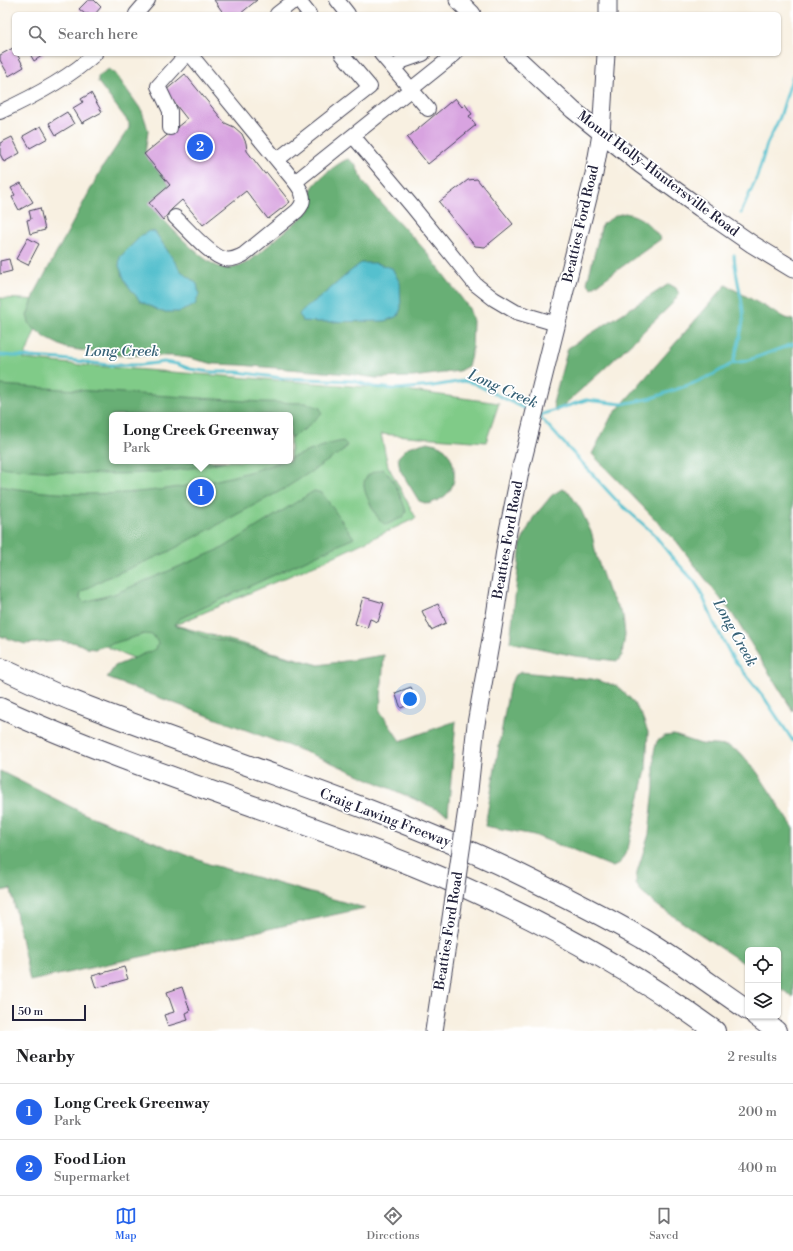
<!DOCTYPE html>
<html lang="en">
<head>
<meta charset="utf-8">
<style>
	body { margin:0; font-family:"Libre Bodoni",serif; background:#f2f2f2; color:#202124 }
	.controls { position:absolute; right:12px; bottom:12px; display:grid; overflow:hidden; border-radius:6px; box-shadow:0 1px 3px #0004 }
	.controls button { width:36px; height:36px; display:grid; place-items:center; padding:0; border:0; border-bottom:1px solid #e0e0e0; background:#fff; color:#202124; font:20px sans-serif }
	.scale { position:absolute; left:12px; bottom:10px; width:74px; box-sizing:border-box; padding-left:4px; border:2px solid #22223b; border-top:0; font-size:11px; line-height:14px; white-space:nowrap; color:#22223b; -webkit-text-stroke:3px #fff; paint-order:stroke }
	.you { position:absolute; left:410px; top:699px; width:14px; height:14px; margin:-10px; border:3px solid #fff; border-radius:50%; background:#1a73e8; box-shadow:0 0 0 6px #1a73e833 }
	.badge { display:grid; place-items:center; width:26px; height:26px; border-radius:50%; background:#2563eb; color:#fff; font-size:13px; font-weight:700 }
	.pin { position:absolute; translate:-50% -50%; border:2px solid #fff; box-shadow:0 1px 4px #0006 }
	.popup { position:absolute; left:109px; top:412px; width:184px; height:52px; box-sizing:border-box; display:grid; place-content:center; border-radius:6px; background:#fff; filter:drop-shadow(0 1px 3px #0005); font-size:13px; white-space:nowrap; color:#757577 }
	.popup b { font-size:15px; color:#202124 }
	.popup::after { content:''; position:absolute; left:50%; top:100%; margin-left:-8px; border:8px solid transparent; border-top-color:#fff }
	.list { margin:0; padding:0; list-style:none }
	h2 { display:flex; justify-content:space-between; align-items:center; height:52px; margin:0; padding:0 16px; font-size:17px }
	h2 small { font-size:13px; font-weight:400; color:#757577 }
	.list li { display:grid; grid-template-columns:26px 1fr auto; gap:12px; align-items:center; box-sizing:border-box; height:56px; padding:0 16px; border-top:1px solid #e0e0e0 }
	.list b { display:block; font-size:15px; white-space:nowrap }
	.list p { margin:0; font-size:13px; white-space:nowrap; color:#757577 }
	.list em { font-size:13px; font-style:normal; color:#757577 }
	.icon { flex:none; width:22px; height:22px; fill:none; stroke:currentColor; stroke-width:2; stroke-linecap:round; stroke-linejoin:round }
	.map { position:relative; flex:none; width:793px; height:1031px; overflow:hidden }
	.search { position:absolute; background:#fff; box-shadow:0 1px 3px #0004; left:12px; right:12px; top:12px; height:44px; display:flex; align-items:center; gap:10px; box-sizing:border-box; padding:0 14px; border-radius:6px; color:#757577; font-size:15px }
	.sheet { height:164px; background:#fff }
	nav { display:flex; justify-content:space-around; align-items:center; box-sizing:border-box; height:56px; border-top:1px solid #e0e0e0; background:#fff; font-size:11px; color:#757577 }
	nav a { display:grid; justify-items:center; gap:2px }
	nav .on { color:#2563eb }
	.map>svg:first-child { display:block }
	.green { fill:#80cb88; stroke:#517662; fill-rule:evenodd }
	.forest { fill:#68af74; stroke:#456858 }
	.water { fill:#54c0ce; stroke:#3b7184 }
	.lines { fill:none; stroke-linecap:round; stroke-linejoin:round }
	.stream { stroke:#54c0ce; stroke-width:3 }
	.building { fill:#d8a3e0 }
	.minor-casing { stroke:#424154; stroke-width:16 }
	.major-casing { stroke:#424154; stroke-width:19 }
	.highway-casing { stroke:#424154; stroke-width:22 }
	.minor { stroke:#fff; stroke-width:14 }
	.major { stroke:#fff; stroke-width:17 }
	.highway { stroke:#fff; stroke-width:20 }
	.major-bridge-casing { stroke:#424154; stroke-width:19; stroke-linecap:butt }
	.major-bridge { stroke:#fff; stroke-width:17 }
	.labels { text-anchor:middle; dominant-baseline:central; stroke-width:3.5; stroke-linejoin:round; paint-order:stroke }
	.street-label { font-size:14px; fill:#22223b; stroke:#fff }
	.water-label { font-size:15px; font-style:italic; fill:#366176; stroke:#fff }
</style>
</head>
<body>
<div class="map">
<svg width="793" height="1031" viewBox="0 0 793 1031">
	<rect width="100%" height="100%" fill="#fff"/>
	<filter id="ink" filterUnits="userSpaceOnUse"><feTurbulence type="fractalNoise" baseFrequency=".025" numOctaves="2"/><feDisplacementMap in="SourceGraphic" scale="8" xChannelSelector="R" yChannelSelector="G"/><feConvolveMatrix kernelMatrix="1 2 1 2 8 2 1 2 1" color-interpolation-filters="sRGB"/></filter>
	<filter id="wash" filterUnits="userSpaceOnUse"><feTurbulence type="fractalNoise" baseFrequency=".012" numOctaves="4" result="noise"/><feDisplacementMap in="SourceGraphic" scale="16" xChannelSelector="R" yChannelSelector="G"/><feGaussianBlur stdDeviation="0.9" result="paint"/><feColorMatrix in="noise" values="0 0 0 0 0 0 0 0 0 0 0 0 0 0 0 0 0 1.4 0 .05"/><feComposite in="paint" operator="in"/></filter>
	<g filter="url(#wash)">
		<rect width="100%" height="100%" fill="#f8f0e1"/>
		<path class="green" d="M0,298L41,300L45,305L24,359L81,365L404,390L499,403L486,442L381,434L388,466L416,518L324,561L175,625L319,665L323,733L116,651L0,595ZM112,415H290V461H112Z"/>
		<path class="forest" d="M109,69L115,73L142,111L146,123L148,131L145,154L170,185L149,203C161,218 205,266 223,268C233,270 242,265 250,261L308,212C314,203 310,201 311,192C312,182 339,162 348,159L355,164L364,183L388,211L424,249L469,308L473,321L472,352L468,366L459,371L413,377L376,378L349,374L240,365L214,364L189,358L172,356L112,355L66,348L46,338L30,325L27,316L36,291L102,168L129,128V123L98,82V76Z
			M625,213C643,216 650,226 661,239L592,288L587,283L602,224L617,215Z
			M669,284L676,288L679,294L671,305L603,370L556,412L553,403L568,348Z
			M726,285L785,318L793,320V711L733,615L677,542L592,454L611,417Z
			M0,385L262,402L306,403L320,408L322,413L305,429L290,438V415H112V461H225C155,479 79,475 8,468L0,467Z
			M343,441L347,445L343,451L284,489L223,522L168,552L104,579L81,592L80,598L84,602L114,594L223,548L314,491L322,493L354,538L179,619L175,625L203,636L319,665L384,655L380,711L400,741L456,721L448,814L321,758L107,678L115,666L156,649L158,643L153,635L144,634L95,649L87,648L77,643L60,641L25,644L0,636V486C89,503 198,492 283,461H290V458L329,444Z
			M428,442C433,443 441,445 445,449C457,462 459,488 442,498C438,501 433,502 428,504L419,501L400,470L398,457L408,447Z
			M383,469C393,476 403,500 406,512L403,517L386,525C379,521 376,515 372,507C363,489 356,475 383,469Z
			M562,489L569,492L581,510L592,534L596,555L608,591L623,616L625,635L622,655L618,661L575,656L510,642L521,543L533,518L552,495Z
			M521,672L592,679L617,686L631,699L642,716L648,732L646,770L628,849L619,864L613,867L534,835L485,826L509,688L514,676Z
			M674,735L701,744L728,746L741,753L757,772L793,827V997L778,987V950H748V966L658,906L642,893L636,884L637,872L649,834L654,788V752L657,741L665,736Z
			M0,771L85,814L209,864L365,908L30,981L11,889L0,891Z"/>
		<path class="water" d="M149,231L155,232L181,271L197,284L199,294L195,305L179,312H162L140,301L126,283L119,266L120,257L142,235Z
			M361,263H375L392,268L400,283L401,308L398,316L385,321L318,322L302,321L299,314C306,306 309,305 318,299C333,287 346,274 361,263Z"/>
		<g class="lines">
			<path class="stream" d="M741,213L757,177L767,144L780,117L793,75
				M0,355L61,359L109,365H140L164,362L177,364L190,369L211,372H238L282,378L354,381L374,387L396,389L433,386L463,381L473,383L530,411
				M733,363C737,349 745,325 743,311C741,292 735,274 734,255
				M540,415L586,400L622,404L652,398L694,383L714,374L733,363L746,361L793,344
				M540,417L617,501L653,533L671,556L694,581L700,590L714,623L732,657L765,699L793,741"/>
		</g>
		<g id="blocks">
			<path class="building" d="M88,0H94L101,7L95,14H85L79,9Z
				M214,0H257L240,14H224Z
				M13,48L14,54H17L24,67L9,76L0,60V55Z
				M30,54H45L34,61Z
				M185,74L225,123L234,127L242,134L246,143L247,151L265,174L267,173L290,202L268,219L246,191L203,225L182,200L172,209L163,220L149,203L170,185L144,154L187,119L165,91Z
				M91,93L102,112L82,123L73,108L83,102L81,99Z
				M455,98L462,107L465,104L472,114L469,116L476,125L428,164L407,138Z
				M67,112L74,124L56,135L49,123Z
				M41,126L48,138L30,148L23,136Z
				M12,137L20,153L4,162L0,154V143Z
				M477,179L513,224L485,247L475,246L439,202L468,180Z
				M21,183L33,202L19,210L12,197L15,195L11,188Z
				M40,208L45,230L30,234L27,220L31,219L29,211Z
				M28,238L39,244L28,265L16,259Z
				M9,259L12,271L0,274V261Z
				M363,597L384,603L378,622L370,619L367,628L355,624Z
				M438,604L446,623L431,630L422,611Z
				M411,687L417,701L401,708L395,693Z
				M124,967L128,979L96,988L92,976Z
				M182,987L190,1011L186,1013L188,1020L168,1026L164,1015L174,1012L167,992Z"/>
		</g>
	</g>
	<g filter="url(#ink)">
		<use href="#blocks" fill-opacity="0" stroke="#424154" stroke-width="1"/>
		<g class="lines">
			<g class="minor-casing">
				<path id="minor" d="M298,0L309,14
					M337,0L348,14
					M136,14L148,0
					M277,14L295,0
					M381,54L428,109
					M393,68L403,61L423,54
					M0,112C33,97 68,79 95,54
					M170,128V111L158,86L187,54
					M353,136L412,206L475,284L494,299L516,312L557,324
					M277,160L370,87L342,54
					M295,182L455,54
					M175,217C186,227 211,257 225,259C232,261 238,257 243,255L297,211C307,201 303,192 295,182L190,54"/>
			</g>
			<g class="major-casing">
				<path id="major" d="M458,0L472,14
					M608,0V14
					M513,54L573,110L641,165L700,208L752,244L793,269
					M467,809L476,724L494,622L508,531L521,467L594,174L601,134L606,54
					M434,1031L450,925"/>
			</g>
			<g class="highway-casing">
				<path id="highway" d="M0,668C25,679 50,692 76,702C221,759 372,804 513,871C556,892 600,914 642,938C678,960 713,986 748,1010
					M0,708C134,769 277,811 414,866C520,909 623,964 715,1031
					M756,1016L776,1031"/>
			</g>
			<use href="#minor" class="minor"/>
			<use href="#major" class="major"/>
			<use href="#highway" class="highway"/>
			<g class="major-bridge-casing">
				<path id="major-bridge" d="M450,925L467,809"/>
			</g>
			<use href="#major-bridge" class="major-bridge"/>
		</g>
	</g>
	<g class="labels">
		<g class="street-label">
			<text transform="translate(658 174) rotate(37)">Mount Holly-Huntersville Road</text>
			<text transform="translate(581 224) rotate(-77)">Beatties Ford Road</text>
			<text transform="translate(508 540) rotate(-80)">Beatties Ford Road</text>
			<text transform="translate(385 818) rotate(21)">Craig Lawing Freeway</text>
			<text transform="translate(449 931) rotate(-81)">Beatties Ford Road</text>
		</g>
		<g class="water-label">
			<text x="122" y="351">Long Creek</text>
			<text transform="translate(503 389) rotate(24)">Long Creek</text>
			<text transform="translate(735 633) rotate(61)">Long Creek</text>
		</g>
	</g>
</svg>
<div class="controls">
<button><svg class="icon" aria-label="locate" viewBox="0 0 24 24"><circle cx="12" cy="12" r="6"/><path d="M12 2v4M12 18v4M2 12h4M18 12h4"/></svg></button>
<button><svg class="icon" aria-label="layers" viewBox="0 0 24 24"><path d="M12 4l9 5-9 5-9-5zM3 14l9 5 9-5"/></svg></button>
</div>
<div class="scale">50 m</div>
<div class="you"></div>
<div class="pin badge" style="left:201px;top:492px">1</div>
<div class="popup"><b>Long Creek Greenway</b>Park</div>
<div class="pin badge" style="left:200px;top:147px">2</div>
<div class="search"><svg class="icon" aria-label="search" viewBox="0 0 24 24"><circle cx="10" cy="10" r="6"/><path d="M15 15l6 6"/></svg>Search here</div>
</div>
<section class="sheet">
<h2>Nearby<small>2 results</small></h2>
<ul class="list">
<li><span class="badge">1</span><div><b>Long Creek Greenway</b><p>Park</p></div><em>200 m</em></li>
<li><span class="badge">2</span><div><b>Food Lion</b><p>Supermarket</p></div><em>400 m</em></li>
</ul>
</section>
<nav>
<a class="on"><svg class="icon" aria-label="map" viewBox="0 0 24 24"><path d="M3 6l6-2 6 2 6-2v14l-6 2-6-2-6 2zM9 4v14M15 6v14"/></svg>Map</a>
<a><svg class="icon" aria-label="directions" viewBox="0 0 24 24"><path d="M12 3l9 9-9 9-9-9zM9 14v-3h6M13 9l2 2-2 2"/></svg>Directions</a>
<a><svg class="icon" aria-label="saved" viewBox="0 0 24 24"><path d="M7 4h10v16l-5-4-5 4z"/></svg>Saved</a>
</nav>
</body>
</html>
